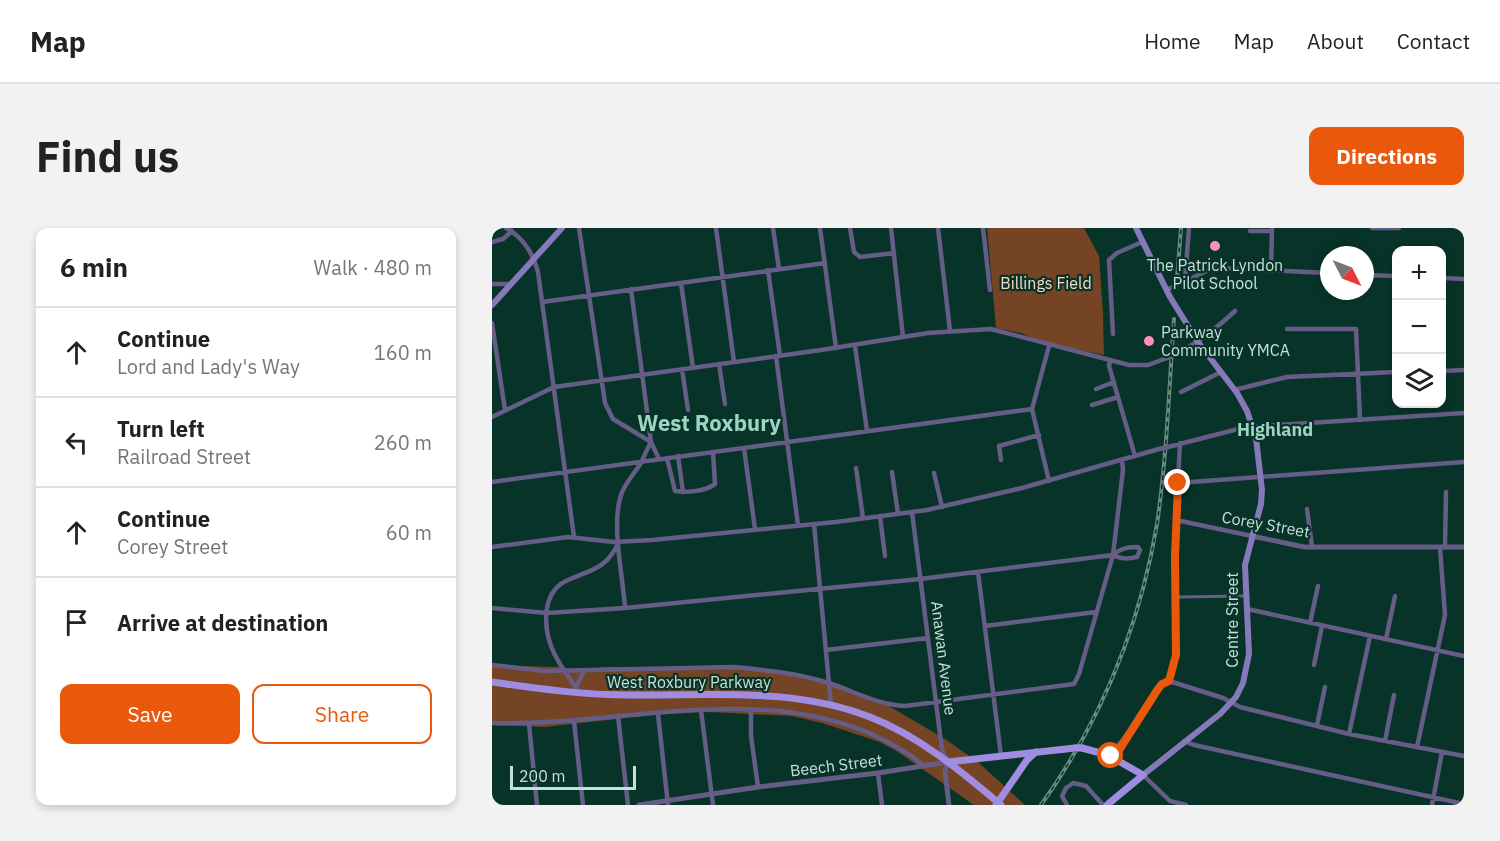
<!DOCTYPE html>
<html lang="en">
<head>
<meta charset="utf-8">
<style>
	body { margin:0; font-family:"IBM Plex Sans",sans-serif; background:#f2f2f2; color:#222 }
	.controls { position:absolute; right:18px; top:18px; display:grid; overflow:hidden; border-radius:12px; box-shadow:0 3px 9px #0003 }
	.controls button { width:54px; height:54px; display:grid; place-items:center; padding:0; border:0; border-bottom:2px solid #e0e0e0; background:#fff; color:#222; font:30px sans-serif }
	.compass { position:absolute; left:828px; top:18px; width:54px; height:54px; border-radius:50%; background:#fff; box-shadow:0 3px 9px #0003; rotate:132deg }
	.scale { position:absolute; left:18px; bottom:15px; width:126px; box-sizing:border-box; padding-left:6px; border:3px solid #c5e0d7; border-top:0; font-size:16px; line-height:21px; white-space:nowrap; color:#c5e0d7; -webkit-text-stroke:4px #083329; paint-order:stroke }
	.stop { position:absolute; width:18px; height:18px; margin:-14px; border:4px solid #ea580c; border-radius:50%; background:#fff }
	.stop.end { background:#ea580c; border-color:#fff; box-shadow:0 2px 6px #0008 }
	.list { margin:0; padding:0; list-style:none }
	h2 { display:flex; justify-content:space-between; align-items:center; height:78px; margin:0; padding:0 24px; font-size:26px }
	h2 small { font-size:20px; font-weight:400; color:#767676 }
	.list li { display:grid; grid-template-columns:39px 1fr auto; gap:18px; align-items:center; box-sizing:border-box; height:90px; padding:0 24px; border-top:2px solid #e0e0e0 }
	.list b { display:block; font-size:22px; white-space:nowrap }
	.list p { margin:0; font-size:20px; white-space:nowrap; color:#767676 }
	.list em { font-size:20px; font-style:normal; color:#767676 }
	.actions { display:flex; gap:12px; padding:18px 24px }
	.actions a { flex:1; padding:14px 0; border:2px solid #ea580c; border-radius:12px; text-align:center; font-size:21px; color:#ea580c }
	.actions .main { background:#ea580c; color:#fff }
	.icon { flex:none; width:33px; height:33px; fill:none; stroke:currentColor; stroke-width:2; stroke-linecap:round; stroke-linejoin:round }
	.map { position:relative; flex:none; width:972px; height:577px; overflow:hidden; border-radius:12px }
	header { display:flex; align-items:center; gap:36px; box-sizing:border-box; height:84px; padding:0 30px; background:#fff; border-bottom:2px solid #e0e0e0 }
	header strong { font-size:28px }
	nav { display:flex; gap:33px; margin-inline-start:auto; font-size:21px }
	.intro { display:flex; align-items:center; justify-content:space-between; box-sizing:border-box; height:144px; padding:0 36px }
	h1 { margin:0; font-size:42px }
	.button { padding:15px 27px; border-radius:12px; background:#ea580c; color:#fff; font-size:21px; font-weight:700 }
	main { display:flex; gap:36px; padding:0 36px }
	aside { flex:1; background:#fff; border-radius:12px; box-shadow:0 3px 9px #0003 }
	.map>svg:first-child { display:block }
	.green { fill:#744424 }
	.lines { fill:none; stroke-linecap:round; stroke-linejoin:round }
	.pedestrian { stroke:#665d86; stroke-width:3 }
	.minor { stroke:#665d86; stroke-width:4.5 }
	.tertiary { stroke:#665d86; stroke-width:5 }
	.secondary { stroke:#8778ba; stroke-width:6 }
	.primary { stroke:#a08de2; stroke-width:7 }
	.rail-casing { stroke:#668980; stroke-width:4 }
	.rail { stroke:#083329; stroke-width:1.5; stroke-dasharray:4.5; stroke-linecap:butt }
	.minor-bridge { stroke:#665d86; stroke-width:4.5 }
	.primary-bridge { stroke:#a08de2; stroke-width:7 }
	.route { stroke:#ea580c; stroke-width:8 }
	.poi-dot { fill:#fd8ebe; stroke:#083329; stroke-width:2 }
	.labels { text-anchor:middle; dominant-baseline:central; stroke-width:4.5; stroke-linejoin:round; paint-order:stroke }
	.poi-label { font-size:16px; fill:#c5e0d7; stroke:#083329 }
	.park-label { font-size:16px; fill:#f8d7c3; stroke:#083329 }
	.street-label { font-size:16px; fill:#c5e0d7; stroke:#083329 }
	.neighbourhood-label { font-size:18px; font-weight:bold; fill:#9dd4c2; stroke:#083329 }
	.district-label { font-size:22px; font-weight:bold; fill:#9dd4c2; stroke:#083329 }
</style>
</head>
<body>
<header>
<strong>Map</strong>
<nav><a>Home</a><a>Map</a><a>About</a><a>Contact</a></nav>
</header>
<div class="intro"><h1>Find us</h1><a class="button">Directions</a></div>
<main>
<aside>
<h2>6 min<small>Walk · 480 m</small></h2>
<ul class="list">
<li><svg class="icon" aria-label="ahead" viewBox="0 0 24 24"><path d="M12 20V5M6 11l6-6 6 6"/></svg><div><b>Continue</b><p>Lord and Lady's Way</p></div><em>160 m</em></li>
<li><svg class="icon" aria-label="left" viewBox="0 0 24 24"><path d="M17 20v-9H6M10 6l-5 5 5 5"/></svg><div><b>Turn left</b><p>Railroad Street</p></div><em>260 m</em></li>
<li><svg class="icon" aria-label="ahead" viewBox="0 0 24 24"><path d="M12 20V5M6 11l6-6 6 6"/></svg><div><b>Continue</b><p>Corey Street</p></div><em>60 m</em></li>
<li><svg class="icon" aria-label="arrive" viewBox="0 0 24 24"><path d="M6 21V4h12l-3 4 3 4H6"/></svg><div><b>Arrive at destination</b></div></li>
</ul>
<div class="actions"><a class="main">Save</a><a>Share</a></div>
</aside>
<div class="map">
<svg width="972" height="577" viewBox="0 0 972 577">
	<rect width="100%" height="100%" fill="#083329"/>
	<path class="green" d="M495,0H592L607,28L611,86L612,127L549,114L529,105L504,100Z
		M0,437L66,439L90,443L111,439L263,440L328,454L339,453L357,460L379,472L395,477L453,511L486,534L533,577H482L406,524L388,514L330,495L300,488L217,484L171,486L52,499L0,497Z"/>
	<g class="lines">
		<path class="pedestrian" d="M686,369L753,368"/>
		<path class="minor" d="M14,0C32,10 41,25 46,44L82,309
			M87,0L113,175L121,191L159,214L167,231
			M224,0L242,134
			M281,0L287,41
			M328,0L344,120
			M358,0L362,24L368,29L402,25
			M399,0L411,109
			M446,0L458,103
			M491,0L498,62
			M880,0H907
			M758,3H780
			M0,14L11,11L20,3
			M276,42L288,128
			M779,42L780,0
			M873,47L904,48
			M950,50L972,51
			M693,52L697,0
			M189,55L201,140
			M0,56H18
			M674,62L717,42L726,40L837,45
			M50,74L333,35
			M0,95L13,182
			M795,101H864L868,192
			M621,106L617,32L625,25L650,14
			M363,118L375,203
			M557,118L540,181L557,253
			M682,127C705,116 725,100 743,83
			M284,128L306,297
			M618,133L617,138L643,228
			M227,136L233,176
			M190,141L196,182
			M950,143L972,142
			M604,161L622,154
			M742,162L795,149L904,144
			M689,164L729,144
			M600,177L626,169
			M0,189L62,159L329,122L436,105L499,101L637,137H656L675,130
			M688,215L684,292L760,308
			M676,219L754,199L972,185
			M252,220L263,301
			M186,228L191,264
			M175,230L183,263C194,265 215,263 223,256L221,224
			M509,232L507,218L547,207
			M364,240L371,290
			M400,244L406,286
			M442,245L450,279
			M0,254L540,181
			M686,255L972,234
			M815,281L820,319
			M420,284L450,522L455,533
			M388,288L393,328
			M322,296L339,477
			M0,319L76,309L122,314L160,312L344,294L435,282L530,260L667,221
			M953,319L954,264
			M486,344L509,528
			M0,380L55,385L133,380L428,351L621,327C628,331 637,331 645,329L648,322L646,319C636,319 629,320 621,327
			M133,380C131,349 119,296 129,267C133,255 142,246 149,235C152,229 155,221 159,214L139,61
			M755,381L972,428
			M818,395L826,358
			M493,398L604,384
			M894,411L903,368
			M334,422L436,410
			M0,437L52,443L242,439C273,442 304,445 333,454C360,462 385,477 413,478L582,456L587,446L621,327L631,242L630,232
			M822,437L830,398
			M677,453L731,470L748,479L857,506L972,528
			M677,453L684,427V292
			M84,459L92,443
			M88,466C80,453 70,441 63,427C52,406 47,366 74,353C99,341 113,343 127,314
			M209,482L221,577
			M259,483V508L266,559
			M166,486L176,577
			M126,488L136,577
			M82,493L91,577
			M0,495C127,499 269,452 390,511C405,519 420,527 432,538
			M37,496L45,577
			M825,497L833,459
			M857,506L878,408
			M692,513L702,517L972,576
			M893,513L902,467
			M925,519L953,387L948,320
			M616,527C639,511 658,460 677,453
			M623,530L630,517
			M386,545L390,577
			M651,547L678,573L694,577
			M575,577L570,568L574,560L581,555L594,558L611,577
			M940,577L950,524"/>
		<path class="tertiary" d="M760,308L812,319H972
			M456,534L453,543L457,577
			M147,577L266,559L386,545L456,534"/>
		<path class="secondary" d="M644,0L678,69L706,114L745,165L755,183L764,210L770,262L769,276L753,337L757,426L751,455L744,469L728,486L651,547
			M0,77L70,0"/>
		<path class="primary" d="M0,454C47,461 92,467 140,467C220,468 301,459 378,489C427,508 469,543 509,577
			M590,520L616,527L651,547L615,577
			M456,534L583,520
			M504,577L535,532L544,524"/>
		<g class="rail-casing">
			<path id="rail" d="M685,51L689,0
				M549,577C609,493 648,397 665,296C675,228 677,159 682,91"/>
		</g>
		<use href="#rail" class="rail"/>
		<path class="minor-bridge" d="M675,130L682,127
			M667,221L676,219"/>
		<path class="primary-bridge" d="M583,520H590"/>
	</g>
	<g class="lines">
		<path class="route" d="M619,528L622,530L666,461L670,456L677,453L684,427L683,329L686,255"/>
	</g>
	<g class="poi-dot">
		<circle cx="723" cy="18" r="6"/>
		<circle cx="657" cy="113" r="6"/>
	</g>
	<g class="labels">
		<g class="poi-label">
			<text x="723" y="37">The Patrick Lyndon<tspan x="723" dy="18">Pilot School</tspan></text>
			<text x="669" y="104" text-anchor="start">Parkway<tspan x="669" dy="18">Community YMCA</tspan></text>
		</g>
		<g class="park-label">
			<text x="554" y="55">Billings Field</text>
		</g>
		<g class="street-label">
			<text transform="translate(774 296) rotate(10)">Corey Street</text>
			<text transform="translate(740 392) rotate(-90)">Centre Street</text>
			<text transform="translate(452 430) rotate(83)">Anawan Avenue</text>
			<text x="197" y="454">West Roxbury Parkway</text>
			<text transform="translate(344 537) rotate(-7)">Beech Street</text>
		</g>
		<g class="neighbourhood-label">
			<text x="783" y="201">Highland</text>
		</g>
		<g class="district-label">
			<text x="217" y="194">West Roxbury</text>
		</g>
	</g>
</svg>
<div class="controls">
<button>+</button>
<button>−</button>
<button><svg class="icon" aria-label="layers" viewBox="0 0 24 24"><path d="M12 4l9 5-9 5-9-5zM3 14l9 5 9-5"/></svg></button>
</div>
<svg class="compass" viewBox="-18 -18 36 36"><path d="M0-13l5 13h-10z" fill="#e53935"/><path d="M0 13l5-13h-10z" fill="#767676"/></svg>
<div class="scale">200 m</div>
<div class="stop" style="left:619px;top:528px"></div>
<div class="stop end" style="left:686px;top:255px"></div>
</div>
</main>
</body>
</html>
